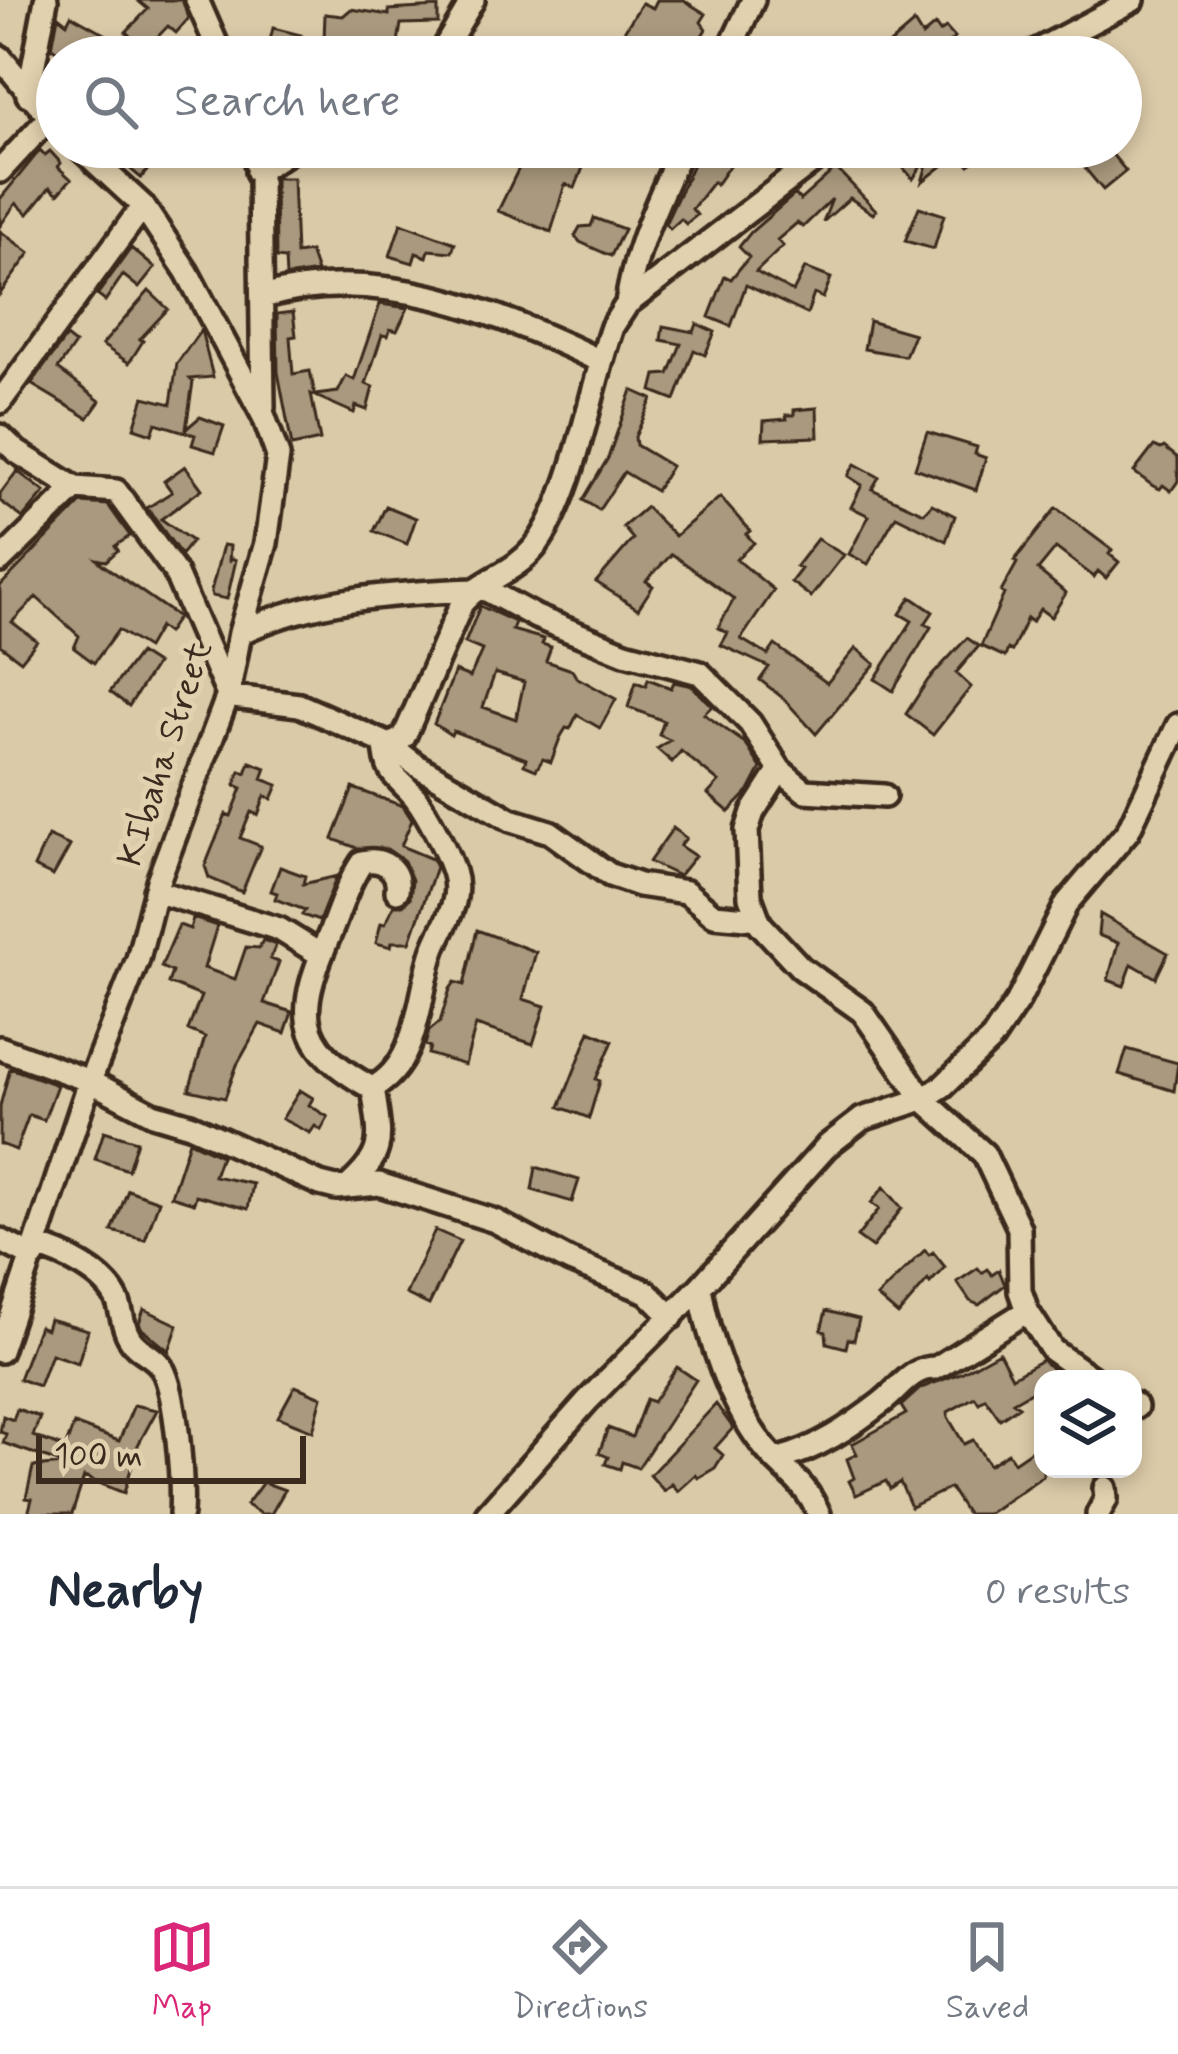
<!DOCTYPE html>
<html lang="en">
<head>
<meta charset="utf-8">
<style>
	body { margin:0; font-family:Mynerve,sans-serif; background:#f6f6f7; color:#1f2937 }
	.controls { position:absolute; right:36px; bottom:36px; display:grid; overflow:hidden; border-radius:24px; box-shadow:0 6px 18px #0003 }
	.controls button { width:108px; height:108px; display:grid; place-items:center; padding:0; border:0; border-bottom:3px solid #e0e1e3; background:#fff; color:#1f2937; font:60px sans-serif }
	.scale { position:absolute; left:36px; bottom:30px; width:270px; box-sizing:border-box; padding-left:12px; border:6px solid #3b2a1e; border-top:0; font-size:33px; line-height:42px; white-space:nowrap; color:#3b2a1e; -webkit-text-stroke:9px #e2d1ae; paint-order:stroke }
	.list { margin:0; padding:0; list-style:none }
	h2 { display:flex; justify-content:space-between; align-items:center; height:156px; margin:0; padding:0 48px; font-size:51px }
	h2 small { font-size:39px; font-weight:400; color:#747a83 }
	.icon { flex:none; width:66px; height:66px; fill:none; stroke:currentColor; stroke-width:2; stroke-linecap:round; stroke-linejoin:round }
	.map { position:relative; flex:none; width:1178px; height:1514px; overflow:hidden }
	.search { position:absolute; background:#fff; box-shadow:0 6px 18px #0003; left:36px; right:36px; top:36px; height:132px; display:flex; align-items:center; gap:30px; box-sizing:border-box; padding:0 42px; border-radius:66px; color:#747a83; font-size:45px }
	.sheet { height:372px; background:#fff }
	nav { display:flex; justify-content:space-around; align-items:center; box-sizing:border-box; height:168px; border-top:3px solid #e0e1e3; background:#fff; font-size:33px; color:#747a83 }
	nav a { display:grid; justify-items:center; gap:6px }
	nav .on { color:#db2777 }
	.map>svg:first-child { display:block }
	.building { fill:#aa997e; stroke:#3b2a1e; stroke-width:3; fill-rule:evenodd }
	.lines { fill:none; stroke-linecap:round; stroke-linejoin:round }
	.minor-casing { stroke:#3b2a1e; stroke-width:30 }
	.minor { stroke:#e2d1ae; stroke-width:21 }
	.labels { text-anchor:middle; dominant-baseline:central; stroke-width:10; stroke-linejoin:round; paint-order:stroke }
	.street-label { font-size:36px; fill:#3b2a1e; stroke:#e2d1ae }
</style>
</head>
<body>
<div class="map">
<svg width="1178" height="1514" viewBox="0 0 1178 1514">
	<rect width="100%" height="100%" fill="#dbcaa8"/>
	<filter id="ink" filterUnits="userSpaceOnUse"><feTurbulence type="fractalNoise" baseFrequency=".00833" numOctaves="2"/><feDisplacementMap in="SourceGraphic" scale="24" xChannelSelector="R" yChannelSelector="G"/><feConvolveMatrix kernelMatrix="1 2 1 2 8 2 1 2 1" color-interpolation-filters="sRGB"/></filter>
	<g filter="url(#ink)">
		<path class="building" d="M137,0H182L189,18L176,33L168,26L145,50L126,32L148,9Z
			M657,0H683L706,14L701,22L706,29L693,50L685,44L679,53L655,38L646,57H607L615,39L618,41L642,3L653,8Z
			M438,7V23L401,24L396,55L371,49V46L324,40L325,14L343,16L351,9L389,15V10Z
			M71,15L114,39L102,57H65L52,48L58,16L67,23Z
			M914,23L922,36L935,25L940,32L946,28L955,38L931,57H891L884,49Z
			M273,28L301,35L296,57H266Z
			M104,147H167L141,178Z
			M472,147H529L562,159L567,147H591L575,188L565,184L551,232L498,211L520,166L471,151Z
			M701,147H742L716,185L713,182L692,209L697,215L686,224L681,219L670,229L665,224Z
			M917,147H996L969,165L960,152L922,182L931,151L913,179L900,164Z
			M1093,147H1106L1126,171L1103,190L1078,160Z
			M40,150L45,155L50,151L61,163L58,167L71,179L58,194L50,187L28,214L16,203L0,226V199Z
			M836,168L876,210L873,214L850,198L823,222L832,199L803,227L797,223L777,240L783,246L756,272L793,292L805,268L831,278L823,298L814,294L807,314L746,285L731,326L709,317L725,276L731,279L749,257L739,247L751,232L795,194L800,200Z
			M275,178H293L296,254L310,252L317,272L286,277L285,259L276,258Z
			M919,207L944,215L934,249L905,241Z
			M594,218L624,229L611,256L580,242L575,236L580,227L591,226Z
			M401,223L455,243L452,252L429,250L427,257L416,253L413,263L390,256Z
			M0,231L30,253L0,294Z
			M131,248L155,268L139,288L123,275L105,301L97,295Z
			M149,291L168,309L140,339L143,341L129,363L102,345Z
			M380,304L408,308L397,331L390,329L388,336L382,335L366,384L373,387L367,410L356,406L354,413L311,394L320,440L292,446L278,372L277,314L293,312L296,336L290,337L293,374L310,371L315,395L338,392L346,376L354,380Z
			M869,321L914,334L905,356L864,349Z
			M697,324L715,332L705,355L694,350L675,400L652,391L656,375L669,374L681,344L661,340L663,326L694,332Z
			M201,330L213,377L190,379L193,382L186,429L200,417L224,426L215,452L192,445L195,435L156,423L152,434L134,428L144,397L171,404L177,363Z
			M66,337L75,344L58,369L100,401L88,418L31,384Z
			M632,390L652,399L635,437L636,445L671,466L656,491L624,472L599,510L583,500L608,458Z
			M817,408L818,437L763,439L764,421L787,419L786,415H794V410Z
			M927,432L977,447L975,454L986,458L976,490L915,468Z
			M1154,446L1161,449L1164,447L1178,458V481L1171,491L1163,485L1160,489L1153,486L1134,472Z
			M855,464L879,477L872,489L924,513L932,504L955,516L946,541L896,516L868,564L849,554L869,516L851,507L862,485L848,476Z
			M185,466L202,489L161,519L192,541L181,555L147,508L172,492L164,481Z
			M17,471L45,492L23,518L0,501V494Z
			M720,497L750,531L746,534L754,543L736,559L774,590L741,639L768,655L775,645L827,683L856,648L875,664L816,734L783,698L760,680L769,667L721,645L728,633L718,628L734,599L672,554L646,581L653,586L638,609L596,582L633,539L623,527L646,507L675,536Z
			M81,503L108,505L130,536L115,546L118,550L106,561L97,559L102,564L178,617L167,633L159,627L147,648L118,630L94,663L74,648L79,636L36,597L12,622L37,641L21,661L0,645V586Z
			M386,506L416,518L407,544L374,531Z
			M1056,508L1112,550L1109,554L1119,562L1106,578L1098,571L1094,577L1056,548L1038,570L1066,593L1051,617L1040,609L1032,622L1027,618L1012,651L1008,649L1005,657L981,646L1004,594L1001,592L1017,563L1014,561Z
			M817,539L844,555L811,597L791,582L801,569L796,566Z
			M223,545L230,546L229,562L231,558L236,560L227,599L212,596L211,591Z
			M911,597L933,612L925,624L931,627L893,691L875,679L912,621L900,614Z
			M480,606L515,622L512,630L544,639L542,644L551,647L546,661L572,670L576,677L616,699L600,728L577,715L570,729L566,728L560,738L551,762L543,759L536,770L524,765L526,759L453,731L451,735L434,724L455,671L470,677L482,650L465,643ZM495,673L524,682L516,719L483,707Z
			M967,638L979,646L956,673L971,687L933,735L906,714L928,680Z
			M139,653L156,664L129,706L110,692Z
			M648,679L671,688L674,682L692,686L712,706L704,714L745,743L761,768L749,791L729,812L708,794L719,782L681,751L672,762L657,749L670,740L659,735L664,721L628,707L636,682L646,686Z
			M250,762L266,768L262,779L278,785L272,799L265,796L258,815L251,812L240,838L261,846L242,892L209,878L205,866L226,814L231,816L242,788L235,785L240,771L246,773Z
			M353,788L403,806L412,820L401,846L432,859L436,867L410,942H392L391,947L376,943L381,923L385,924L394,905H403L410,898L412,880L404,861L387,849L357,848L333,839Z
			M673,828L686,838L680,846L695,856L679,876L649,862Z
			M48,836L70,846L53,876L34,867Z
			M280,867L305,876L303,884L337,876L319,921L302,915L305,910L275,899L277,893L271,891Z
			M1100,914L1168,953L1156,978L1132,964L1124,986L1108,980L1118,943L1098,935Z
			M193,918L217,926L204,968L235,979L246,947L259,948L263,940L276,945L270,959L279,962L264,1003L292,1012L285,1033L260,1024L237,1065L225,1098L189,1090L205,1037L188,1030L201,996L168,983L172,972L161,967L179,925L190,929Z
			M477,930L536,952L523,999L545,1006L533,1044L476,1025L465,1065L428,1054L430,1047L425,1045L429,1031L440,1022L450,989L455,982L464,985Z
			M590,1031L613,1041L596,1079L600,1081L589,1118L560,1107Z
			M1127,1049L1178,1063L1174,1091L1119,1074Z
			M10,1068L57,1085L44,1120L29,1115L16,1150L0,1144V1106Z
			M300,1090L313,1098L309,1105L328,1117L321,1130L315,1126L310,1133L282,1119Z
			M104,1131L137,1141L128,1170L95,1159Z
			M189,1141L221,1156L214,1176L253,1184L248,1209L196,1195L194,1203L171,1196Z
			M536,1167L579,1180L572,1202L532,1190Z
			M884,1187L902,1208L872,1248L857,1237L879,1209L871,1203Z
			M128,1190L159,1201L145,1240L112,1231Z
			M435,1230L460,1241L429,1305L406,1294Z
			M925,1250L929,1255L933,1252L945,1267L930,1283L928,1280L898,1315L877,1297Z
			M978,1268L982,1273L987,1269L992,1275L999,1270L1005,1285L979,1305L970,1301L957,1282Z
			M144,1309L178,1325L169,1351L142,1329L139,1323Z
			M826,1311L859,1319L854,1340L848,1339L846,1348L827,1343L826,1332L821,1330Z
			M49,1319L88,1330L78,1363L51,1354L39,1386L19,1379L39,1326L46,1329Z
			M999,1352L1012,1377L1042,1360L1063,1379H1043V1385L1013,1402L1019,1406L1000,1419L985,1398L979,1403L975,1397L948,1412V1417L964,1444L973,1440L989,1465L1008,1453L1014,1462L1043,1442V1476L987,1514H967L950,1488L911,1507L900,1482L890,1489L886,1481L856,1495L849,1481L854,1478L847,1459L857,1454L852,1444L906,1414L901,1406L921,1388L961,1373Z
			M677,1367L696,1380L638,1468L622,1462L620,1469L605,1464L608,1457L599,1453L608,1428L632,1437L646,1399L653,1402Z
			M295,1386L322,1397L313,1431L278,1417Z
			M716,1404L733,1428L715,1448L723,1455L715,1468L698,1478L696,1475L678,1491L672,1484L664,1491L650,1475Z
			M134,1405L157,1410L138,1445L124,1493L84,1477L72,1514H28L32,1499L26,1498L33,1467L64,1464L3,1443L6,1434L0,1432L3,1416L13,1420L17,1409L40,1417L33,1436L65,1448L74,1424L119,1441Z
			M263,1482L285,1490L271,1514H261L246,1505Z"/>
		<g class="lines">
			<g class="minor-casing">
				<path id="minor" d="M197,0L222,57
					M0,57L57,126
					M439,57L473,0
					M726,57L753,0
					M1025,57L1133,0
					M28,95L46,0
					M251,147L260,176L263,408
					M0,171L49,118
					M257,172L296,147
					M263,297C376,263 500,312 600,361
					M627,304C634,248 660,198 682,147
					M0,402L143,206
					M0,436L17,452L75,488
					M0,561L75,488L116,491L175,572L228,695
					M481,587L536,617L625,653L700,673L750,723L780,770L805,791L884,796
					M240,633C310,598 397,593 475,590
					M234,697L299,705L390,745L404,737L462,603C482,579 512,575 535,547C574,496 590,390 612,327L627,304L832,147
					M390,745L416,765L511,820L550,832L610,875L639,885L686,892L714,915L758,919
					M780,770L753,812L747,830L750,897L760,924L801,968L863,1012L923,1099L984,1154L1019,1228L1020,1291L1027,1311L1052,1350L1093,1379
					M155,891L279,929L321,955
					M0,1048L90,1081L153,1114L190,1125L320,1184L336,1188L379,1184L495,1221L570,1261L647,1292L672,1317
					M372,1088C421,1064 418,992 434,949C444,922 463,902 453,871C446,850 428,814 415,797C396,774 387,778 385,744
					M351,1184C386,1152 380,1138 374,1094L372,1088C290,1043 298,1009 331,931C340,908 348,883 362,862C382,857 400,869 397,891
					M0,1240L33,1257
					M36,1246C64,1254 106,1273 118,1302C122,1313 123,1327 129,1337C137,1352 154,1354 162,1368C177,1394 183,1483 181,1514
					M700,1287C708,1338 730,1402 761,1443C781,1471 803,1477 819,1514
					M0,1351L90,1081L138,959L158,881L228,695L240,633L266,543L278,456L264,417L187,272L143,206L79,147
					M1133,1404L1136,1407
					M779,1459C817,1449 850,1427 881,1403C900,1389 911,1367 936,1368L1027,1311
					M487,1514L587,1401L700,1287L827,1146L862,1119L923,1099L943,1086L992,1039L1019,999L1067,903L1128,831L1178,725
					M1098,1514L1106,1499L1105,1488"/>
			</g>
			<use href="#minor" class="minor"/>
		</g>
	</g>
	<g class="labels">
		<g class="street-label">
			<text transform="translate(166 754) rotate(-72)">KIbaha Street</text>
		</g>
	</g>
</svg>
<div class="controls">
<button><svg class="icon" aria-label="layers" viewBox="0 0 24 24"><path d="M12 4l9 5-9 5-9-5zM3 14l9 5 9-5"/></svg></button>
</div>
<div class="scale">100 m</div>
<div class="search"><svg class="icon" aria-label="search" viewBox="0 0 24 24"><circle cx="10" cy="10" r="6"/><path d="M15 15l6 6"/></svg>Search here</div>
</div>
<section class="sheet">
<h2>Nearby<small>0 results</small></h2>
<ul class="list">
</ul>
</section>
<nav>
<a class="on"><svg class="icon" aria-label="map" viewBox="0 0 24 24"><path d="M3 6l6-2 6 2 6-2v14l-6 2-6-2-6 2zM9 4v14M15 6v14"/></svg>Map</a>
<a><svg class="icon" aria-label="directions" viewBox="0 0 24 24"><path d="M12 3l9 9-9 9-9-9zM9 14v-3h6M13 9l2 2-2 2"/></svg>Directions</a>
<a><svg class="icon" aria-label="saved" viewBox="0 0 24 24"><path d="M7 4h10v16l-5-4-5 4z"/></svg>Saved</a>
</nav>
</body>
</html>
